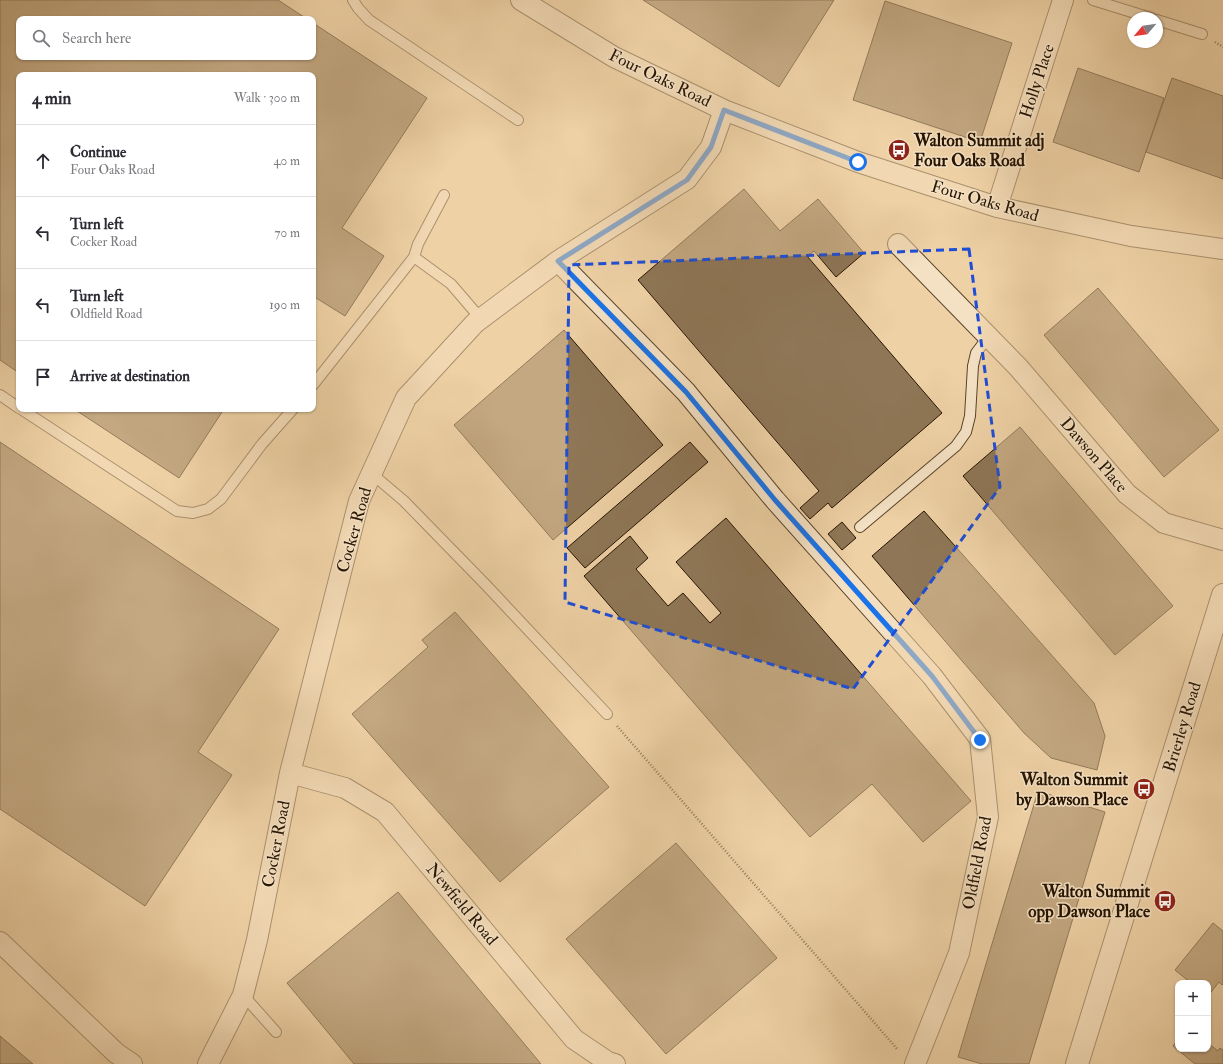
<!DOCTYPE html>
<html lang="en">
<head>
<meta charset="utf-8">
<style>
	body { margin:0; font-family:"IM FELL Double Pica",serif; background:#f2f2f3; color:#2b2b33 }
	.controls { position:absolute; right:12px; bottom:12px; display:grid; overflow:hidden; border-radius:8px; box-shadow:0 1px 3px #0004 }
	.controls button { width:36px; height:36px; display:grid; place-items:center; padding:0; border:0; border-bottom:1px solid #e1e1e2; background:#fff; color:#2b2b33; font:20px sans-serif }
	.compass { position:absolute; left:1127px; top:12px; width:36px; height:36px; border-radius:50%; background:#fff; box-shadow:0 1px 3px #0004; rotate:241deg }
	.stop { position:absolute; width:12px; height:12px; margin:-9px; border:3px solid #1a73e8; border-radius:50%; background:#fff }
	.stop.end { background:#1a73e8; border-color:#fff; box-shadow:0 1px 4px #0008 }
	.list { margin:0; padding:0; list-style:none }
	h2 { display:flex; justify-content:space-between; align-items:center; height:52px; margin:0; padding:0 16px; font-size:17px }
	h2 small { font-size:13px; font-weight:400; color:#7c7c81 }
	.list li { display:grid; grid-template-columns:26px 1fr auto; gap:12px; align-items:center; box-sizing:border-box; height:72px; padding:0 16px; border-top:1px solid #e1e1e2 }
	.list b { display:block; font-size:15px; white-space:nowrap }
	.list p { margin:0; font-size:13px; white-space:nowrap; color:#7c7c81 }
	.list em { font-size:13px; font-style:normal; color:#7c7c81 }
	.icon { flex:none; width:22px; height:22px; fill:none; stroke:currentColor; stroke-width:2; stroke-linecap:round; stroke-linejoin:round }
	.map { position:relative; flex:none; width:1223px; height:1064px; overflow:hidden }
	.search { position:absolute; background:#fff; box-shadow:0 1px 3px #0004; left:16px; top:16px; width:300px; height:44px; display:flex; align-items:center; gap:10px; box-sizing:border-box; padding:0 14px; border-radius:8px; color:#7c7c81; font-size:15px }
	.panel { position:absolute; background:#fff; box-shadow:0 1px 3px #0004; left:16px; top:72px; width:300px; height:340px; border-radius:8px }
	.map>svg:first-child { display:block }
	.building { fill:#8e7656; stroke:#261400 }
	.lines { fill:none; stroke-linecap:round; stroke-linejoin:round }
	.service-casing { stroke:#584329; stroke-width:12 }
	.minor-casing { stroke:#584329; stroke-width:22 }
	.tertiary-casing { stroke:#584329; stroke-width:24 }
	.path { stroke:#261400; stroke-width:2.5; stroke-dasharray:1 2; stroke-linecap:butt }
	.service { stroke:#f4e1c4; stroke-width:10 }
	.minor { stroke:#f4e1c4; stroke-width:20 }
	.tertiary { stroke:#f4e1c4; stroke-width:22 }
	.route { stroke:#1a73e8; stroke-width:5 }
	.marked { fill:none; stroke:#1d4ed8; stroke-width:3; stroke-dasharray:8 5; stroke-linejoin:round }
	.labels { text-anchor:middle; dominant-baseline:central; stroke-width:3; stroke-linejoin:round; paint-order:stroke }
	.street-label { font-size:17px; fill:#261400; stroke:#f4e1c4 }
	.poi-label { font-size:17px; font-weight:bold; fill:#261400; stroke:#f4e1c4; text-anchor:end }
</style>
</head>
<body>
<div class="map">
<svg width="1223" height="1064" viewBox="0 0 1223 1064">
	<rect width="100%" height="100%" fill="#eed1a5"/>
	<filter id="stains"><feTurbulence type="fractalNoise" baseFrequency=".005" numOctaves="4"/><feColorMatrix values="0 0 0 0 .2 0 0 0 0 .09 0 0 0 0 .02 0 0 0 .5 -.17"/></filter>
	<radialGradient id="worn" r=".72"><stop offset=".6" stop-color="#630" stop-opacity="0"/><stop offset="1" stop-color="#630" stop-opacity=".3"/></radialGradient>
	<path class="building" d="M0,0H278L307,19H19V57H313V23L427,98L342,228L384,256L345,316L313,296V75H19V373L0,360Z
		M643,0H834L779,87Z
		M885,1L1012,43L980,142L853,100Z
		M1078,68L1164,98L1139,172L1053,142Z
		M1172,78L1223,96V179L1146,152Z
		M744,189L780,231L818,199L864,253L836,277L814,251L807,256L942,413L832,508L828,503L810,519L800,508L819,491L638,280Z
		M1098,288L1219,430L1164,477L1044,335Z
		M564,330L663,445L553,540L454,425Z
		M74,409H224L179,478Z
		M1020,427L1173,606L1115,655L963,476Z
		M0,442L279,629L198,752L232,775L145,906L0,809Z
		M690,442L708,462L585,568L567,548Z
		M924,511L1094,703L1105,736L1097,770L1051,758L1024,733L872,556Z
		M726,518L971,801L923,842L872,784L810,837L584,576L630,536L648,558L636,569L668,606L683,593L710,623L721,613L676,562Z
		M842,522L856,538L842,550L828,534Z
		M455,612L609,787L500,882L352,714L428,647L422,640Z
		M1038,791L1105,812L1029,1064H982L958,1057Z
		M676,843L777,958L666,1054L566,939Z
		M398,892L541,1064H354L287,983Z
		M1213,923L1223,931V984L1222,985L1219,982L1208,996V983H1191L1175,970Z
		M0,1036L33,1064H0Z
		M1178,1039V1049H1208V1043L1218,1051L1220,1048L1223,1050V1064H1195L1173,1046Z"/>
	<g class="lines">
		<g class="service-casing">
			<path id="service" d="M353,0L358,8L369,20L518,120
				M1093,0L1151,18
				M1157,20L1202,34
				M414,257L418,244L444,195
				M313,385L414,257L451,284L481,319
				M0,395L19,408
				M21,409L177,511L193,513L208,509L221,499L262,444L293,409
				M371,473L404,501L485,584L607,714
				M860,527L956,446L966,432L970,416L973,366L976,353L988,337
				M243,995L276,1032"/>
		</g>
		<g class="minor-casing">
			<path id="minor" d="M521,0L614,57L724,110L858,162L997,207L1131,236L1223,249
				M997,207L1063,0
				M898,244L1018,367L1127,494L1164,523L1223,540
				M558,261L686,392L775,500L932,676L980,739L988,817L959,953L915,1064
				M290,773L345,788L385,812L574,1039L608,1062L615,1064
				M0,942L116,1053L132,1064
				M208,1064L243,995L257,940L290,773L359,501L406,398L475,323L558,261L687,179L711,147L724,110"/>
		</g>
		<g class="tertiary-casing">
			<path id="tertiary" d="M1077,1064L1223,595"/>
		</g>
		<path class="path" d="M1215,42L1223,47
			M617,726L898,1050"/>
		<use href="#service" class="service"/>
		<use href="#minor" class="minor"/>
		<use href="#tertiary" class="tertiary"/>
	</g>
	<g class="lines">
		<path class="route" d="M858,162L724,110L711,147L687,180L558,261L686,392L775,500L932,676L980,740"/>
	</g>
	<path d="M0 0H1223V1064H0ZM969,249L1000,487L853,689L565,602L569,265Z" fill="#eed1a5" fill-opacity=".55" fill-rule="evenodd"/>
	<path class="marked" d="M969,249L1000,487L853,689L565,602L569,265Z"/>
	<defs>
		<g id="bus-disc" transform="scale(1.15)"><circle r="9.5" fill="#8f2418" stroke="#f4e1c4"/><path d="M-5-6H5V4H4V6H2V4H-2V6H-4V4H-5ZM-3.5-4V0h7V-4ZM-3.5 1.2v1.5H-2V1.2ZM2 1.2v1.5H3.5V1.2Z" fill="#fff"/></g>
	</defs>
	<g fill-rule="evenodd">
		<use href="#bus-disc" x="899" y="150"/>
		<use href="#bus-disc" x="1144" y="789"/>
		<use href="#bus-disc" x="1165" y="901"/>
	</g>
	<g class="labels">
		<g class="street-label">
			<text transform="translate(660 78) rotate(26)">Four Oaks Road</text>
			<text transform="translate(1037 81) rotate(-72)">Holly Place</text>
			<text transform="translate(985 201) rotate(16)">Four Oaks Road</text>
			<text transform="translate(1094 455) rotate(49)">Dawson Place</text>
			<text transform="translate(354 530) rotate(-74)">Cocker Road</text>
			<text transform="translate(1182 727) rotate(-73)">Brierley Road</text>
			<text transform="translate(276 844) rotate(-79)">Cocker Road</text>
			<text transform="translate(977 863) rotate(-79)">Oldfield Road</text>
			<text transform="translate(462 904) rotate(50)">Newfield Road</text>
		</g>
		<g class="poi-label">
			<text x="914" y="140" text-anchor="start">Walton Summit adj<tspan x="914" dy="20">Four Oaks Road</tspan></text>
			<text x="1128" y="779">Walton Summit<tspan x="1128" dy="20">by Dawson Place</tspan></text>
			<text x="1150" y="891">Walton Summit<tspan x="1150" dy="20">opp Dawson Place</tspan></text>
		</g>
	</g>
	<rect width="100%" height="100%" filter="url(#stains)"/>
	<rect width="100%" height="100%" fill="url(#worn)"/>
</svg>
<div class="controls">
<button>+</button>
<button>−</button>
</div>
<svg class="compass" viewBox="-18 -18 36 36"><path d="M0-13l5 13h-10z" fill="#e53935"/><path d="M0 13l5-13h-10z" fill="#7c7c81"/></svg>
<div class="stop" style="left:858px;top:162px"></div>
<div class="stop end" style="left:980px;top:740px"></div>
<div class="search"><svg class="icon" aria-label="search" viewBox="0 0 24 24"><circle cx="10" cy="10" r="6"/><path d="M15 15l6 6"/></svg>Search here</div>
<section class="panel">
<h2>4 min<small>Walk · 300 m</small></h2>
<ul class="list">
<li><svg class="icon" aria-label="ahead" viewBox="0 0 24 24"><path d="M12 20V5M6 11l6-6 6 6"/></svg><div><b>Continue</b><p>Four Oaks Road</p></div><em>40 m</em></li>
<li><svg class="icon" aria-label="left" viewBox="0 0 24 24"><path d="M17 20v-9H6M10 6l-5 5 5 5"/></svg><div><b>Turn left</b><p>Cocker Road</p></div><em>70 m</em></li>
<li><svg class="icon" aria-label="left" viewBox="0 0 24 24"><path d="M17 20v-9H6M10 6l-5 5 5 5"/></svg><div><b>Turn left</b><p>Oldfield Road</p></div><em>190 m</em></li>
<li><svg class="icon" aria-label="arrive" viewBox="0 0 24 24"><path d="M6 21V4h12l-3 4 3 4H6"/></svg><div><b>Arrive at destination</b></div></li>
</ul>
</section>
</div>
</body>
</html>
